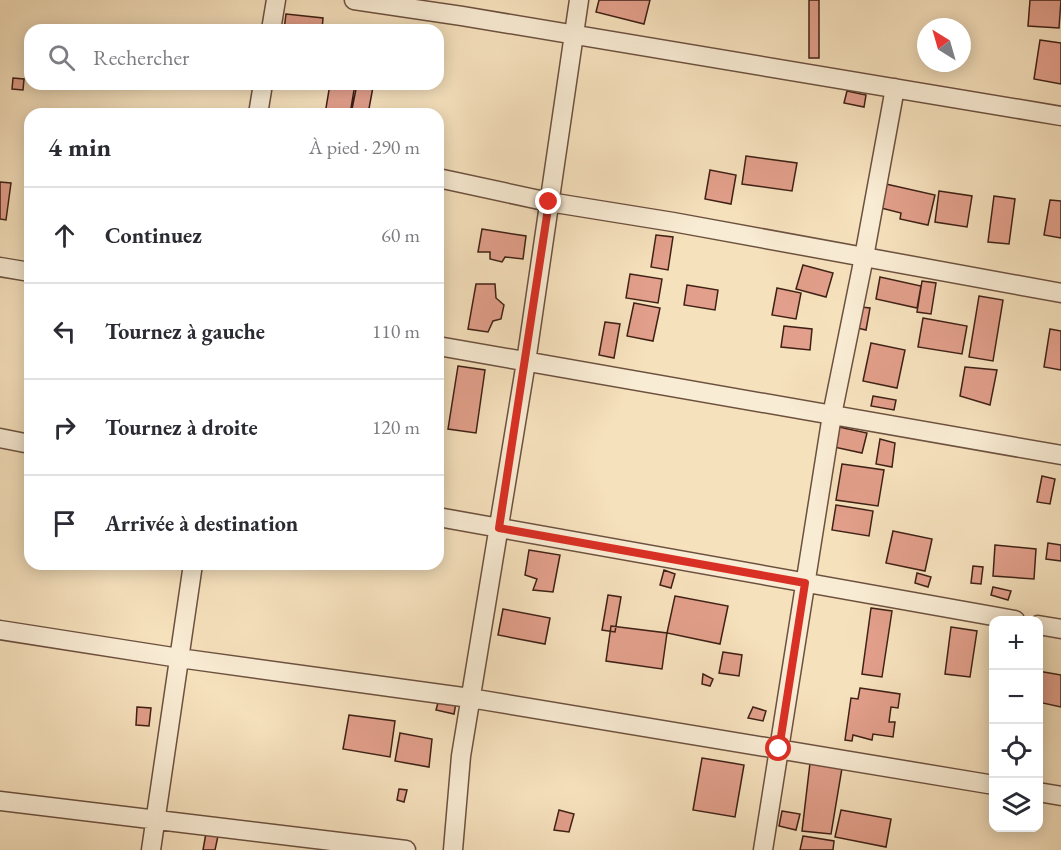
<!DOCTYPE html>
<html lang="fr">
<head>
<meta charset="utf-8">
<style>
	body { margin:0; font-family:"EB Garamond",serif; background:#f7f7f7; color:#2b2b33 }
	.controls { position:absolute; right:18px; bottom:18px; display:grid; overflow:hidden; border-radius:12px; box-shadow:0 3px 15px #0003 }
	.controls button { width:54px; height:54px; display:grid; place-items:center; padding:0; border:0; border-bottom:2px solid #e1e1e2; background:#fff; color:#2b2b33; font:30px sans-serif }
	.compass { position:absolute; left:917px; top:18px; width:54px; height:54px; border-radius:50%; background:#fff; box-shadow:0 3px 15px #0003; rotate:323deg }
	.stop { position:absolute; width:18px; height:18px; margin:-14px; border:4px solid #d93025; border-radius:50%; background:#fff }
	.stop.end { background:#d93025; border-color:#fff; box-shadow:0 2px 6px #0008 }
	.list { margin:0; padding:0; list-style:none }
	h2 { display:flex; justify-content:space-between; align-items:center; height:78px; margin:0; padding:0 24px; font-size:26px }
	h2 small { font-size:20px; font-weight:400; color:#7c7c81 }
	.list li { display:grid; grid-template-columns:39px 1fr auto; gap:18px; align-items:center; box-sizing:border-box; height:96px; padding:0 24px; border-top:2px solid #e1e1e2 }
	.list b { display:block; font-size:22px; white-space:nowrap }
	.list em { font-size:20px; font-style:normal; color:#7c7c81 }
	.icon { flex:none; width:33px; height:33px; fill:none; stroke:currentColor; stroke-width:2; stroke-linecap:round; stroke-linejoin:round }
	.map { position:relative; flex:none; width:1061px; height:850px; overflow:hidden }
	.search { position:absolute; background:#fff; box-shadow:0 3px 15px #0003; left:24px; top:24px; width:420px; height:66px; display:flex; align-items:center; gap:15px; box-sizing:border-box; padding:0 21px; border-radius:18px; color:#7c7c81; font-size:22px }
	.panel { position:absolute; background:#fff; box-shadow:0 3px 15px #0003; left:24px; top:108px; width:420px; height:462px; border-radius:18px }
	.map>svg:first-child { display:block }
	.building { fill:#e29f8b; stroke:#3f2115; stroke-width:1.5 }
	.lines { fill:none; stroke-linecap:round; stroke-linejoin:round }
	.minor-casing { stroke:#6d513f; stroke-width:21 }
	.minor { stroke:#f9ecd4; stroke-width:18 }
	.route { stroke:#d93025; stroke-width:8 }
</style>
</head>
<body>
<div class="map">
<svg width="1061" height="850" viewBox="0 0 1061 850">
	<rect width="100%" height="100%" fill="#f6e1bd"/>
	<filter id="stains"><feTurbulence type="fractalNoise" baseFrequency=".00333" numOctaves="4"/><feColorMatrix values="0 0 0 0 .2 0 0 0 0 .09 0 0 0 0 .02 0 0 0 .5 -.17"/></filter>
	<radialGradient id="worn" r=".72"><stop offset=".6" stop-color="#630" stop-opacity="0"/><stop offset="1" stop-color="#630" stop-opacity=".3"/></radialGradient>
	<path class="building" d="M599,0H650L644,24L596,12Z
		M809,0H819V58H809Z
		M1030,0H1061L1059,28L1028,26Z
		M286,14L323,18L322,30H284Z
		M1040,40L1061,43V84L1034,79Z
		M13,78L24,79L23,90L12,89Z
		M330,84H355L350,114H325Z
		M357,84L373,87L368,114H351Z
		M847,91L866,95L864,107L844,103Z
		M746,156L797,163L792,191L742,184Z
		M710,170L736,175L731,204L705,199Z
		M0,182L11,183L6,220L0,219Z
		M886,184L935,195L928,225L900,219L901,213L881,208Z
		M939,191L972,196L967,227L935,222Z
		M994,196L1015,199L1009,244L988,242Z
		M1050,200L1061,201V238L1044,235Z
		M482,229L526,236L523,259L505,257L502,262L490,259V252H478Z
		M656,235L673,237L668,270L651,267Z
		M803,265L833,273L826,297L796,289Z
		M630,274L662,279L658,303L626,298Z
		M880,277L921,286L917,308L876,299Z
		M922,281L936,283L931,314L917,312Z
		M476,284H495L496,298L504,305L501,319L493,321L488,332L468,329Z
		M687,285L718,290L715,310L684,305Z
		M777,288L801,293L796,319L772,315Z
		M979,296L1003,300L993,361L969,357Z
		M634,303L660,308L653,341L627,336Z
		M861,307L870,308L866,330L857,328Z
		M923,318L967,326L962,354L918,347Z
		M605,322L620,324L614,358L599,355Z
		M784,326L812,329L810,350L781,347Z
		M1050,329L1061,331V370L1044,367Z
		M871,343L905,350L897,388L863,381Z
		M458,366L485,370L476,433L448,429Z
		M965,367L997,370L990,405L960,396Z
		M873,396L896,400L894,410L871,406Z
		M839,427L867,433L862,453L834,447Z
		M880,439L895,443L892,467L876,464Z
		M842,464L884,470L878,506L836,500Z
		M1042,476L1055,479L1050,504L1037,502Z
		M836,505L873,511L869,536L832,530Z
		M893,531L932,539L925,571L886,563Z
		M1048,543L1061,545V561L1046,559Z
		M995,545L1036,549L1034,579L993,576Z
		M529,550L560,555L553,592L533,590L537,579L525,575Z
		M973,566L983,567L981,584L971,583Z
		M664,570L675,574L671,588L660,585Z
		M917,573L931,577L928,587L915,583Z
		M993,587L1011,591L1008,600L991,595Z
		M608,595L621,597L615,632L602,630Z
		M675,596L728,606L720,644L667,633Z
		M871,608L892,611L882,677L862,674Z
		M503,609L550,618L545,644L498,635Z
		M611,626L667,633L662,669L606,661Z
		M951,627L977,631L970,677L945,674Z
		M723,652L742,655L739,676L719,673Z
		M1038,671L1061,675V707L1038,702Z
		M703,674L713,679L710,686L702,684Z
		M860,688L900,694L898,708L891,707L889,722H895L893,737L873,734L872,740L853,735L852,741L845,740L851,698L858,699Z
		M439,699L456,703L454,714L436,710Z
		M137,707L151,708L149,726L136,725Z
		M753,707L766,711L763,721L748,718Z
		M349,715L395,721L390,757L343,749Z
		M400,733L432,739L429,767L395,761Z
		M702,758L744,765L735,817L693,810Z
		M810,763L842,768L831,834L802,831Z
		M399,789L407,790L404,802L397,800Z
		M559,810L574,814L569,832L554,830Z
		M841,810L891,819L886,847L835,837Z
		M782,811L800,814L796,830L779,826Z
		M206,833L218,836L215,850H203Z
		M803,836L834,841L833,850H800Z"/>
	<g class="lines">
		<g class="minor-casing">
			<path id="minor" d="M354,0L462,16L1061,116
				M271,30L276,0
				M258,114L263,84
				M438,178L549,202L673,222L1061,293
				M0,267L30,272
				M438,346L1061,455
				M0,438L30,444
				M438,517L1015,620
				M1038,625L1061,629
				M0,630L179,658L470,698L994,785
				M1038,792L1061,796
				M0,801L406,850
				M151,850L193,564
				M453,850L461,756L526,362L579,0
				M763,850L832,415L864,257L895,88"/>
		</g>
		<use href="#minor" class="minor"/>
	</g>
	<g class="lines">
		<path class="route" d="M549,202L499,528L805,583L779,749"/>
	</g>
	<rect width="100%" height="100%" filter="url(#stains)"/>
	<rect width="100%" height="100%" fill="url(#worn)"/>
</svg>
<div class="controls">
<button>+</button>
<button>−</button>
<button><svg class="icon" aria-label="locate" viewBox="0 0 24 24"><circle cx="12" cy="12" r="6"/><path d="M12 2v4M12 18v4M2 12h4M18 12h4"/></svg></button>
<button><svg class="icon" aria-label="layers" viewBox="0 0 24 24"><path d="M12 4l9 5-9 5-9-5zM3 14l9 5 9-5"/></svg></button>
</div>
<svg class="compass" viewBox="-18 -18 36 36"><path d="M0-13l5 13h-10z" fill="#e53935"/><path d="M0 13l5-13h-10z" fill="#7c7c81"/></svg>
<div class="stop" style="left:779px;top:749px"></div>
<div class="stop end" style="left:549px;top:202px"></div>
<div class="search"><svg class="icon" aria-label="search" viewBox="0 0 24 24"><circle cx="10" cy="10" r="6"/><path d="M15 15l6 6"/></svg>Rechercher</div>
<section class="panel">
<h2>4 min<small>À pied · 290 m</small></h2>
<ul class="list">
<li><svg class="icon" aria-label="ahead" viewBox="0 0 24 24"><path d="M12 20V5M6 11l6-6 6 6"/></svg><div><b>Continuez</b></div><em>60 m</em></li>
<li><svg class="icon" aria-label="left" viewBox="0 0 24 24"><path d="M17 20v-9H6M10 6l-5 5 5 5"/></svg><div><b>Tournez à gauche</b></div><em>110 m</em></li>
<li><svg class="icon" aria-label="right" viewBox="0 0 24 24"><path d="M7 20v-9h11M14 6l5 5-5 5"/></svg><div><b>Tournez à droite</b></div><em>120 m</em></li>
<li><svg class="icon" aria-label="arrive" viewBox="0 0 24 24"><path d="M6 21V4h12l-3 4 3 4H6"/></svg><div><b>Arrivée à destination</b></div></li>
</ul>
</section>
</div>
</body>
</html>
